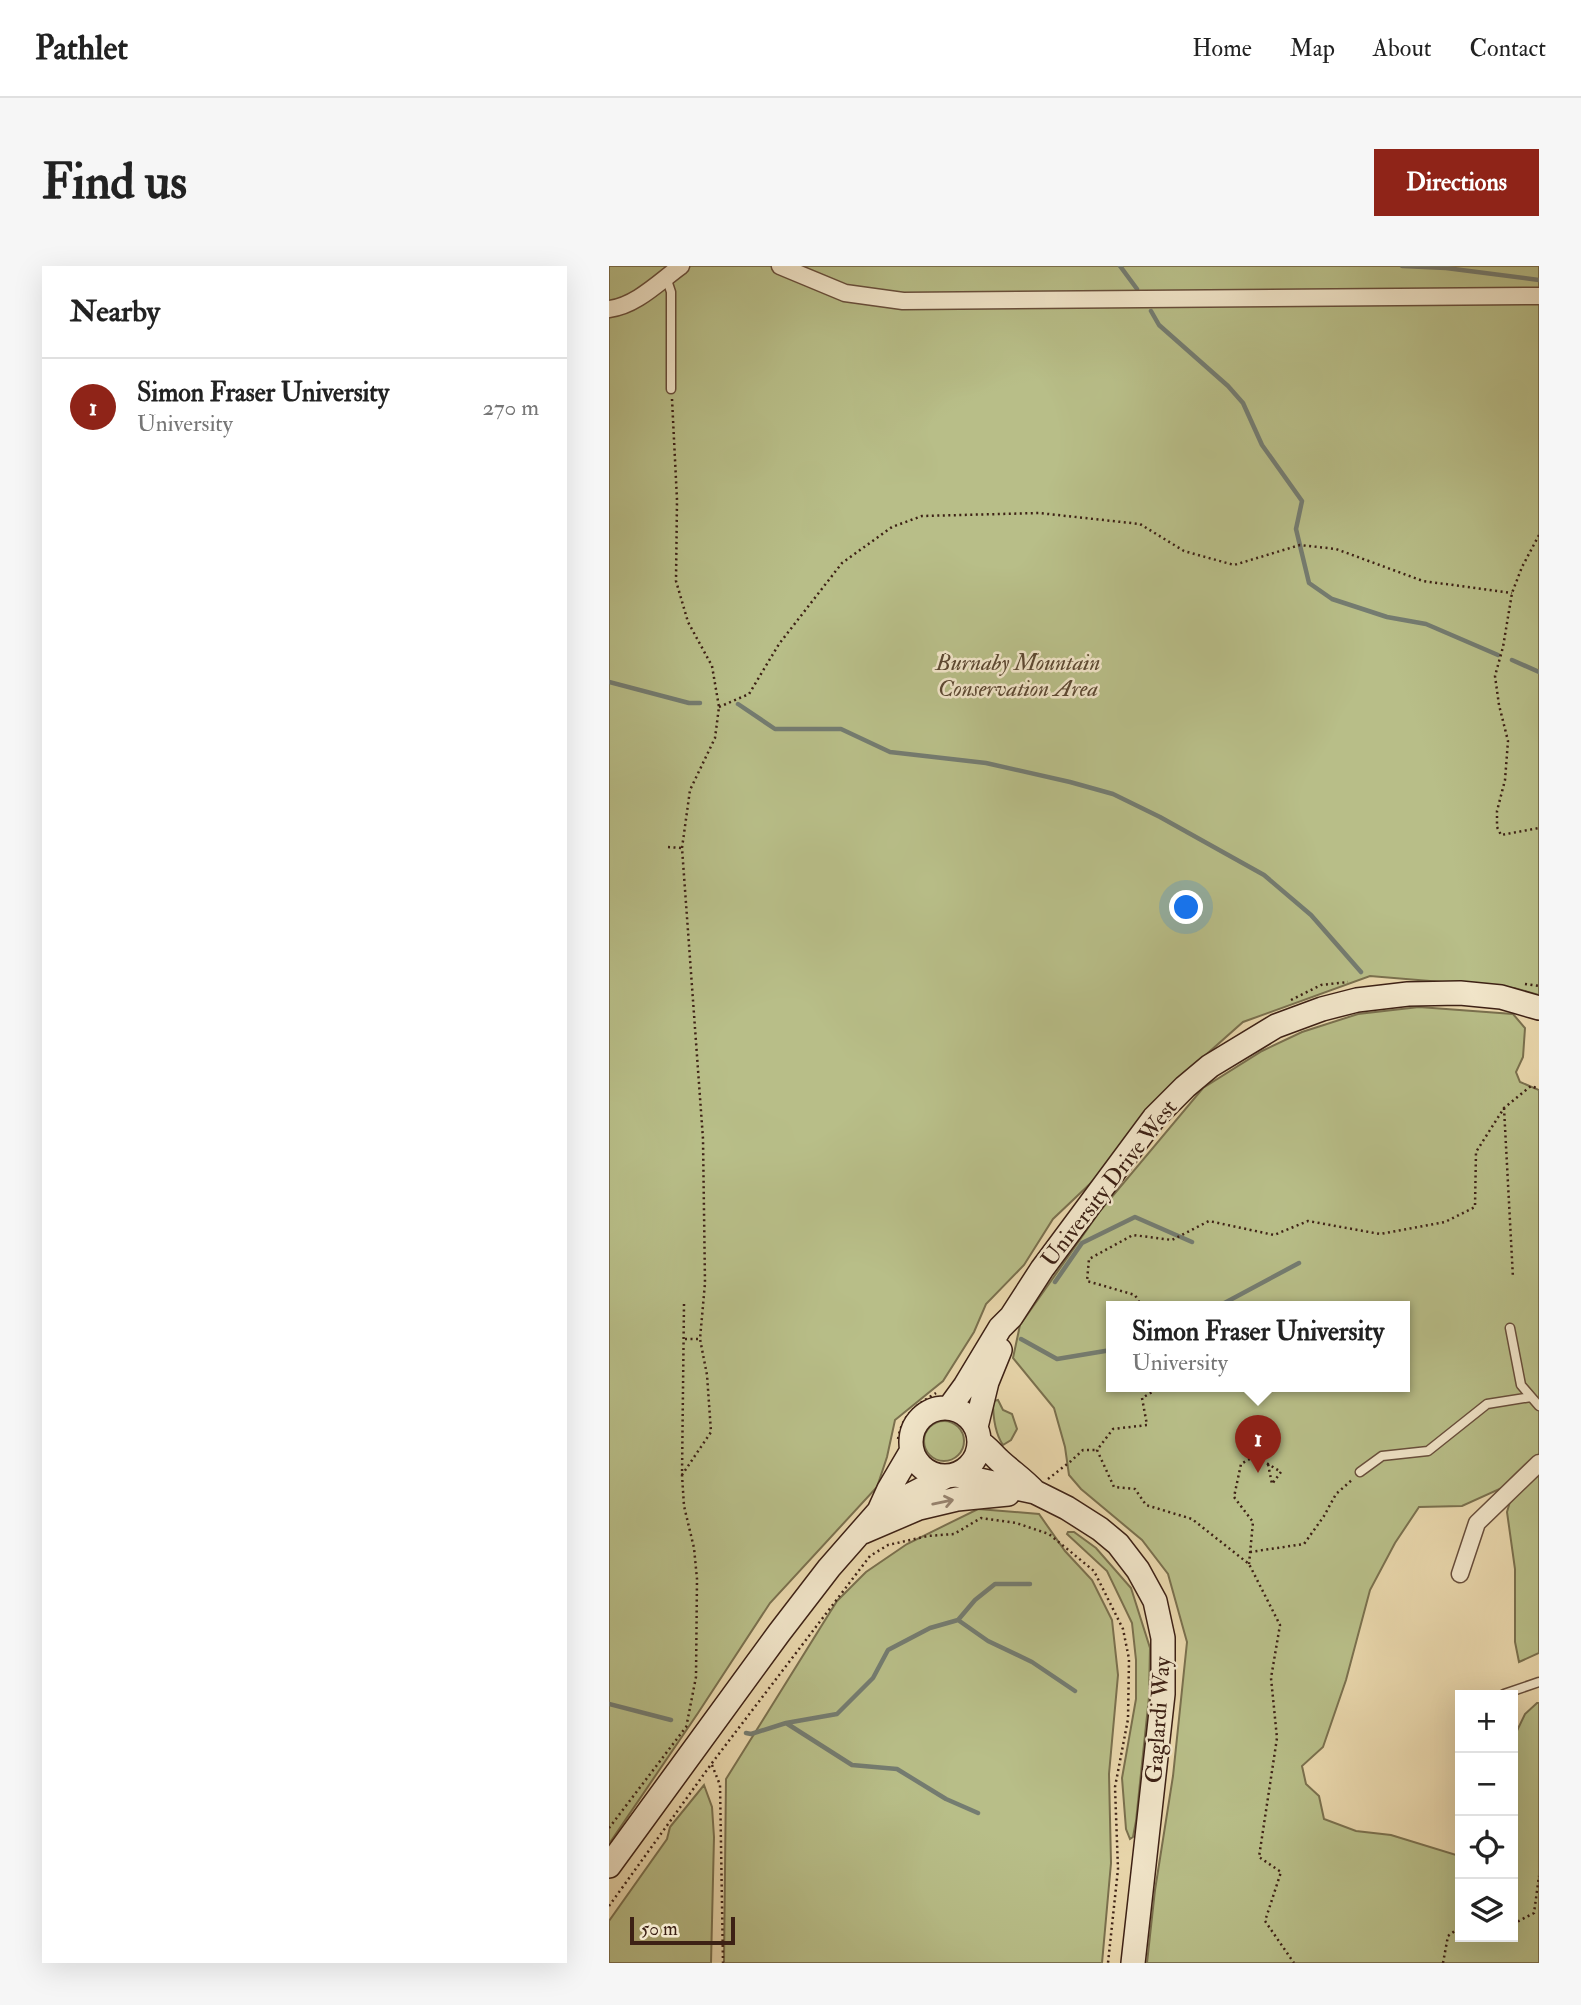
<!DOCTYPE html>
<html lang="en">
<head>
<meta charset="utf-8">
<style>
	body { margin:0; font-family:"IM FELL Double Pica",serif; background:#f6f6f6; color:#222 }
	.controls { position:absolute; right:21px; bottom:21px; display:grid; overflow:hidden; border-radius:0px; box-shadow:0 7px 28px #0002 }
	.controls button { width:63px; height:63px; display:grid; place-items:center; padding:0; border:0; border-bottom:2px solid #e0e0e0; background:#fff; color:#222; font:35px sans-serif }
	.scale { position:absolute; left:21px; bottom:18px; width:105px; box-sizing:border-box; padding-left:7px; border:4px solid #3d2115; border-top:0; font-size:19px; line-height:24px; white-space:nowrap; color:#3d2115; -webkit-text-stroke:5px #f1e5c9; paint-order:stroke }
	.you { position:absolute; left:578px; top:642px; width:24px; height:24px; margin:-18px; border:5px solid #fff; border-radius:50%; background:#1a73e8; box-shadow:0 0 0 10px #1a73e833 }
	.badge { display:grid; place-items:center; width:46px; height:46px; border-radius:50%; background:#8f2418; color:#fff; font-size:23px; font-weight:700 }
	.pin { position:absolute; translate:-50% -58px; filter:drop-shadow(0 2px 4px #0008) }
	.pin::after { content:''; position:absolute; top:37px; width:24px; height:21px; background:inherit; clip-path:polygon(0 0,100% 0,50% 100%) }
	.popup { position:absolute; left:497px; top:1035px; width:304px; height:91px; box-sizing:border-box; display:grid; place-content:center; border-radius:0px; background:#fff; filter:drop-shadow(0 2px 5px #0005); font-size:23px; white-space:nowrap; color:#767676 }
	.popup b { font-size:26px; color:#222 }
	.popup::after { content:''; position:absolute; left:50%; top:100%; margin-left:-14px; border:14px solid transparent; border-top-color:#fff }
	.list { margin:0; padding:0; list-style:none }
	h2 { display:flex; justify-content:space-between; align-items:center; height:91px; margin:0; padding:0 28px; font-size:30px }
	h2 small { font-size:23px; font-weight:400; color:#767676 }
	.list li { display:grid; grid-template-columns:46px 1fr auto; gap:21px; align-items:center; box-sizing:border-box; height:98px; padding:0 28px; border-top:2px solid #e0e0e0 }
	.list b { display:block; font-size:26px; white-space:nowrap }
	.list p { margin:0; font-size:23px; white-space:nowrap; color:#767676 }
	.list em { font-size:23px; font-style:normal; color:#767676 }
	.icon { flex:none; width:38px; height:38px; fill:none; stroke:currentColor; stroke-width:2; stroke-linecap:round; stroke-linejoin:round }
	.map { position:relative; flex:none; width:930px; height:1697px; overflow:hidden; border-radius:0px }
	header { display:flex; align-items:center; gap:42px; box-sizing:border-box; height:98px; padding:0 35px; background:#fff; border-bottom:2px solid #e0e0e0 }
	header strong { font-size:33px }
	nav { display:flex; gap:38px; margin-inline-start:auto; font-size:24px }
	.intro { display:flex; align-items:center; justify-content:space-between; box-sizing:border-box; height:168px; padding:0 42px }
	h1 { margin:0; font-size:49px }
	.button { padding:18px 32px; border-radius:0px; background:#8f2418; color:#fff; font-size:24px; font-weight:700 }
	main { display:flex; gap:42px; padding:0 42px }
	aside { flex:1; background:#fff; border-radius:0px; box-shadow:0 7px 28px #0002 }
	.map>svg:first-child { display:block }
	.green { fill:#b8be88; stroke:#7a704e; stroke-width:2; fill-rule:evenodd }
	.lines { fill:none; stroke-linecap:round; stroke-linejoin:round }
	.stream { stroke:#747c71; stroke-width:4.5 }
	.lane-casing { stroke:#684e3b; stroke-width:11 }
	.street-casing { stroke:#684e3b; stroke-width:19 }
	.secondary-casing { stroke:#3d2115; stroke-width:26 }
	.path { stroke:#3d2115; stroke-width:2.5; stroke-dasharray:2 3.5; stroke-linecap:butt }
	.lane { stroke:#f1e5c9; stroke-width:8 }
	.street { stroke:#f1e5c9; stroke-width:16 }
	.secondary { stroke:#f1e5c9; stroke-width:23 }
	.oneway { stroke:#97836f }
	.labels { text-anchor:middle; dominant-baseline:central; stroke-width:5; stroke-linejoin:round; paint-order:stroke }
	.park-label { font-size:23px; font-style:italic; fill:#5c4832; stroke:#f1e5c9 }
	.street-label { font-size:23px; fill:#3d2115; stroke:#f1e5c9 }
</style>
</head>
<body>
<header>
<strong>Pathlet</strong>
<nav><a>Home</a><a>Map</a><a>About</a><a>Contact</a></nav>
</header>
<div class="intro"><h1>Find us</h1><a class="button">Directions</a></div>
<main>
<aside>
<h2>Nearby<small></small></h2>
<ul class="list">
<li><span class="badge">1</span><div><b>Simon Fraser University</b><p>University</p></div><em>270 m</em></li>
</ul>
</aside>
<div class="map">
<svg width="930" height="1697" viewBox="0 0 930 1697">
	<rect width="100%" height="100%" fill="#e9d7ac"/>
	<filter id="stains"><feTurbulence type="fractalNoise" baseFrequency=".00286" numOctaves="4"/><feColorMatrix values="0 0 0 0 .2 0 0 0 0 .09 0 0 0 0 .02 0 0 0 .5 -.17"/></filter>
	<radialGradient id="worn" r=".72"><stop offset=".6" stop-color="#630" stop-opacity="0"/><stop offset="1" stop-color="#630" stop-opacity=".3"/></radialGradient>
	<path class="green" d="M0,0H930V729L905,722L761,710L634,756L564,818L504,896L444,953L415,999L377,1038L365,1066L334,1115L286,1154L278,1191L268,1221L161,1337L89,1447L0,1578Z
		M810,741L904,748L916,762L914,791L907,806L911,816L930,824V1200L915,1212L853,1240L810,1241L786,1277L761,1324L737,1414L714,1481L693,1500L697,1518L710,1530L715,1553L747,1565L782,1569L847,1589L851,1588V1671H904V1473L916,1448L928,1437H930V1697H538L546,1624L564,1510L578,1376L559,1308L533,1274L472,1223L460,1209L456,1181L445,1142L404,1092L411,1059L491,945L594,822L653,785L693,766L749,748ZM502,1041H796V1121H502Z
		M389,1134L394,1144L403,1148L408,1163L402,1174L394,1179C385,1166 384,1149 384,1135Z
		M315 1175a20 20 0 1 1 40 0a20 20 0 1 1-40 0Z
		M930,1206V1387L910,1396L906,1376V1303L898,1246L904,1225Z
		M369,1243L430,1248L456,1285L483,1314L503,1354L509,1409L500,1508L502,1597L493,1697H115L117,1513L228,1335L257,1306L298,1278Z
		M459,1266H465L487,1282L522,1322L541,1382L540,1431L527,1555L524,1571L521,1573L517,1563L513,1512L527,1433V1394L523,1357L498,1305L458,1268Z
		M95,1519L103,1541L105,1571L102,1697H0V1655L58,1573L61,1561Z"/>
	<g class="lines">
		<path class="stream" d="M511,0L528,23
			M793,0L837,2L930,14
			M542,45L550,59L619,120L634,137L653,179L693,235L687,263L700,317L723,333L778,351L817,358L889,389
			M903,394L930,406
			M0,416L80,437H91
			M129,438L166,463H232L281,486L377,497L461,516L504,528L551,551L655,609L702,649L752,706
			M446,1016L473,977L526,951L583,976
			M608,1041L690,997
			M412,1073L448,1093L502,1084
			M349,1354L379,1375L423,1396L466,1425
			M0,1438L62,1454
			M177,1457L243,1499L288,1503L337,1533L369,1547
			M137,1467L142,1468L177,1457L228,1448L264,1412L279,1384L321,1362L349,1354L366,1334L386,1318H421"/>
		<g class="lane-casing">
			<path id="lane" d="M57,11L62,26V123
				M901,1062L912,1119L930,1140
				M751,1206L773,1190L819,1185L878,1138L922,1131
				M895,1428L930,1416"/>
		</g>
		<g class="street-casing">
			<path id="street" d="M171,0L236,27L294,35L930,30
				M0,43C27,40 51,15 72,0
				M851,1308L868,1257L930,1197"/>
		</g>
		<g class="secondary-casing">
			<path id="secondary" d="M302 1176a34 34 0 1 1 68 0a34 34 0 1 1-68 0Z
				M340,1142L356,1120L391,1062L402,1051L433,1003L545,852L576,821L601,800L667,760L713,743L748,734L799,728L851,727L892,731L930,742
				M367,1161L378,1116L391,1084
				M370,1176C379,1181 383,1188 391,1195C403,1206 415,1214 426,1226
				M347,1209L426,1226L458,1242L491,1263L509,1278L529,1304L546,1335L554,1372V1428L524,1697
				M276,1242L336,1211
				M254,1266L310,1242L348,1233L399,1228
				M0,1600L170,1367L220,1302L270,1245L280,1223L303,1184"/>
		</g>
		<path class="path" d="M63,133L68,234L67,315L79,356L103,400L110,441L106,472L81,524L73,582L94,873L96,1017L91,1073L98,1109L102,1166L73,1209
			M930,269L913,301L903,327L894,381L886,410L890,439L899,475L896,514L888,545V561L892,569L930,562
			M110,441L140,428L170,378L233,297L283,261L313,250L430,247L531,258L575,285L625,299L691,279L727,283L814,315L903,327
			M59,581L73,582
			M916,718L930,720
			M682,734L712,719L739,716
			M895,842L904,1012
			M75,1038L73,1209L75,1240L85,1282L88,1313L87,1411L78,1457
			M533,1041L526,1029L478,1015L480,993L524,969L563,974L600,955L665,969L699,955L771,968L836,956L866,941L867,886L895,842L922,820L930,823
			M76,1073H90
			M552,1121L533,1132L538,1159L504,1163L488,1184L505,1221L526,1223L537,1239L583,1253L640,1298L671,1359L662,1412L668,1472L650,1591L672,1606L656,1655L685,1697
			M289,1173C293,1149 307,1139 327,1127
			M439,1213L462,1195L474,1184H488
			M641,1286L695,1278L715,1250L727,1228L744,1213
			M640,1298L644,1256L625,1231L632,1198L646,1190L672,1206L663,1218L659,1198
			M103,1499L111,1519L114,1697
			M0,1562L80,1457
			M0,1640L103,1497L261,1290L279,1279L319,1270L345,1268L372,1252L407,1257L440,1268L485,1305L514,1363L520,1393L519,1453L506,1521L509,1603L499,1697
			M904,1658L925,1647L930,1610
			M834,1697L839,1670L851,1661"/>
		<use href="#lane" class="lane"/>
		<use href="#street" class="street"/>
		<use href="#secondary" class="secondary"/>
	</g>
	<defs><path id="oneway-shaft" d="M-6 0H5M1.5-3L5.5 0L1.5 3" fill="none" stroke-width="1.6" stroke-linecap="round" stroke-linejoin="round" transform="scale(1.75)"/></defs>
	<use class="oneway" href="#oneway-shaft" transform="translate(334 1236) rotate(-12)"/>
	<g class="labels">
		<g class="park-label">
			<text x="409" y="396">Burnaby Mountain<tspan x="409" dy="26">Conservation Area</tspan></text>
		</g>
		<g class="street-label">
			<text transform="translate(500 917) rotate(-52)">University Drive West</text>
			<text transform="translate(549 1454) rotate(-86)">Gaglardi Way</text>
		</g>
	</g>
	<rect width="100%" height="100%" filter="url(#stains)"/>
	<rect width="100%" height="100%" fill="url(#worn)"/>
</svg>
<div class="controls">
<button>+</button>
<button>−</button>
<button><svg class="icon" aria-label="locate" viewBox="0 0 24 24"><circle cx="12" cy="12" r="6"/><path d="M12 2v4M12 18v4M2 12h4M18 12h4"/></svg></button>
<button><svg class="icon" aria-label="layers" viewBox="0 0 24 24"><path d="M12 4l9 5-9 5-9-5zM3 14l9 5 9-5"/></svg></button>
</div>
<div class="scale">50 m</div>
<div class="you"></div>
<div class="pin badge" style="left:649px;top:1207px">1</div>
<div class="popup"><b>Simon Fraser University</b>University</div>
</div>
</main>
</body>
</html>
